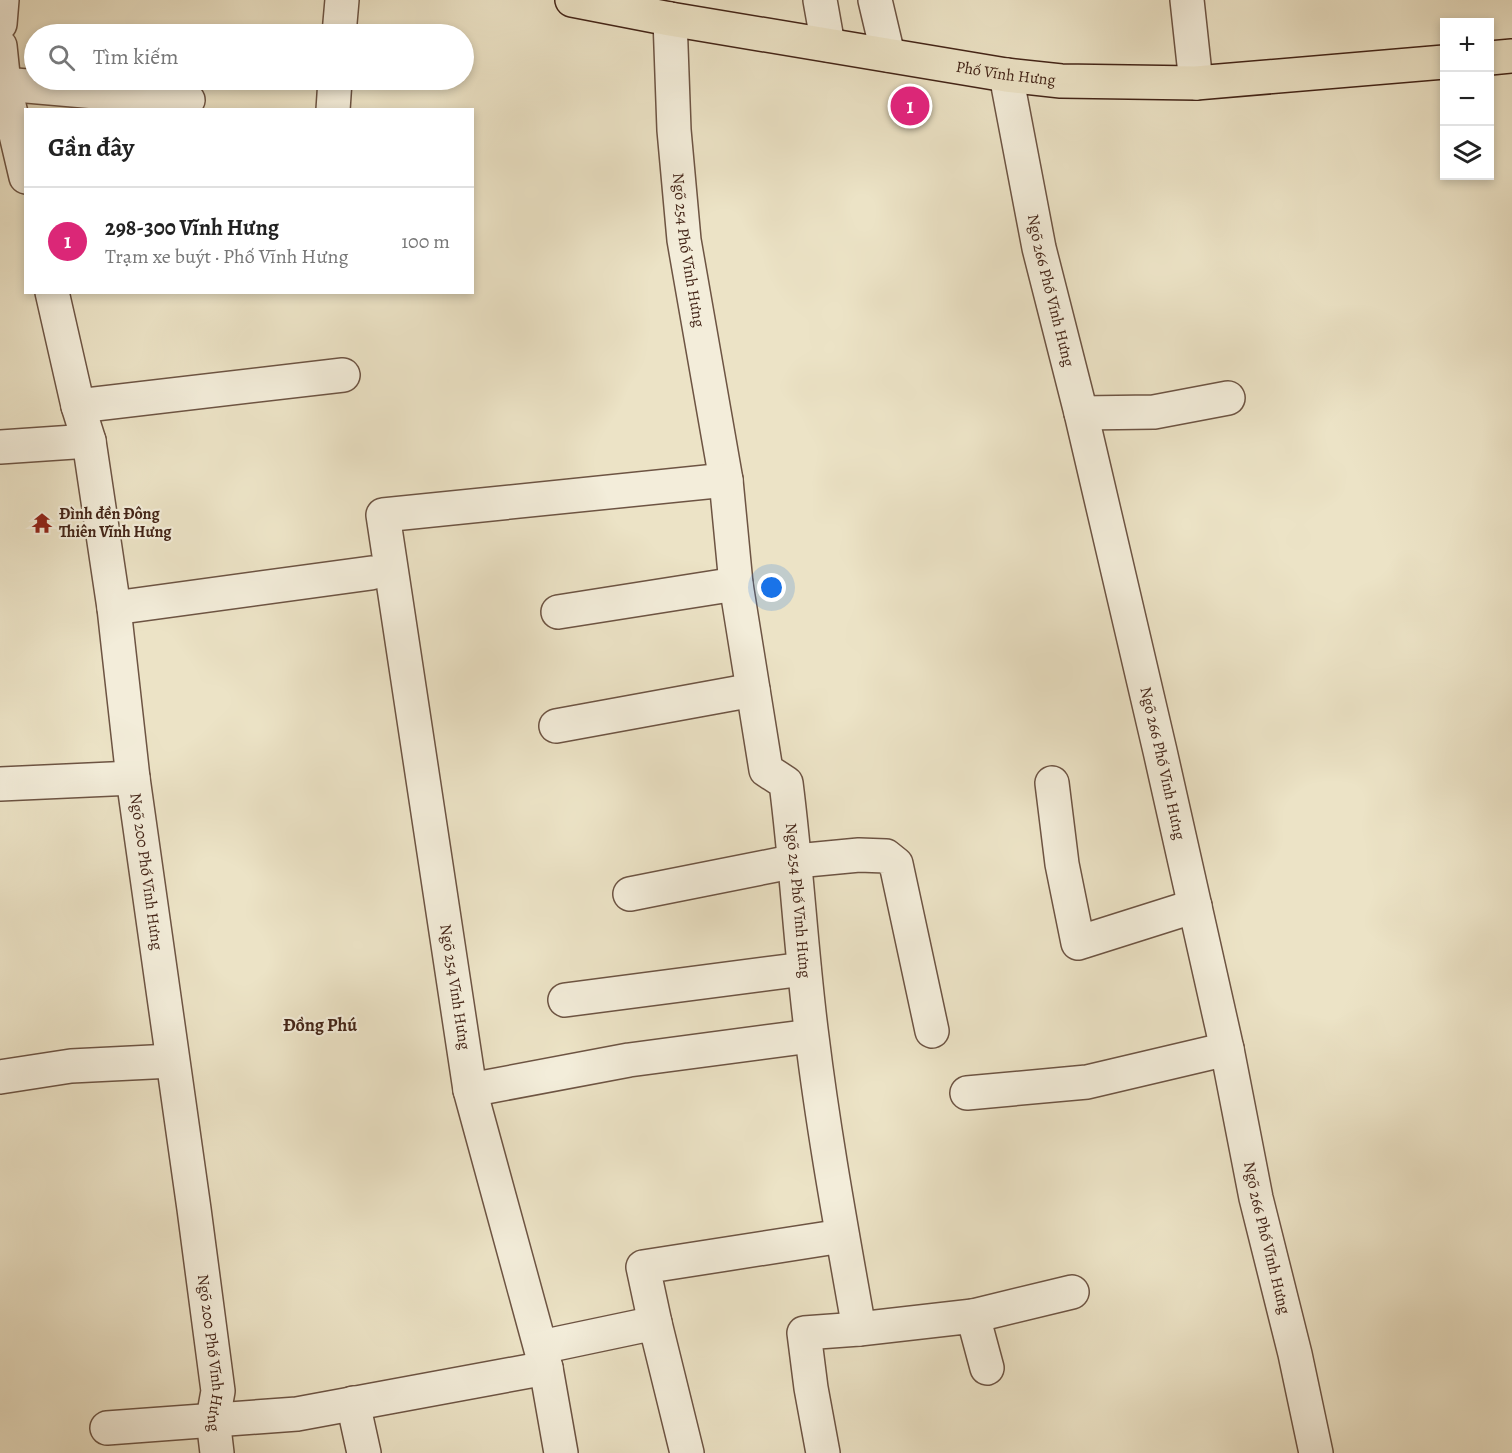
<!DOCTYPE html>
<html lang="vi">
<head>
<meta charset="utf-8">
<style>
	body { margin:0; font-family:Alegreya,serif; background:#f6f6f6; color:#222 }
	.controls { position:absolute; right:18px; top:18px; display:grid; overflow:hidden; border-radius:0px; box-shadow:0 3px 9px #0003 }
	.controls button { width:54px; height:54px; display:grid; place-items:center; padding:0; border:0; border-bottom:2px solid #e0e0e0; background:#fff; color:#222; font:30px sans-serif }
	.you { position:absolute; left:772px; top:588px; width:21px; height:21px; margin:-15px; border:4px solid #fff; border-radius:50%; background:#1a73e8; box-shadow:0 0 0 9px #1a73e833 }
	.badge { display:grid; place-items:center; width:39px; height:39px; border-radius:50%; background:#db2777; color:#fff; font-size:20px; font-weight:700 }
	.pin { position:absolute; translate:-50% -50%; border:3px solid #fff; box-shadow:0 2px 6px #0006 }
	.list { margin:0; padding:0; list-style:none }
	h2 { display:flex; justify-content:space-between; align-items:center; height:78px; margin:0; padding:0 24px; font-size:26px }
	h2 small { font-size:20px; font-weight:400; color:#767676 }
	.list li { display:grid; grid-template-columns:39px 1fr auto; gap:18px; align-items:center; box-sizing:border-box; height:108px; padding:0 24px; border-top:2px solid #e0e0e0 }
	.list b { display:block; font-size:22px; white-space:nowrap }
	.list p { margin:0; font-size:20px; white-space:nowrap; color:#767676 }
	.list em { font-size:20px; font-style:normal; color:#767676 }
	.icon { flex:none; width:33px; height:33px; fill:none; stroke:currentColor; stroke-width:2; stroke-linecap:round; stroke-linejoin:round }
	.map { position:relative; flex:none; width:1512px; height:1453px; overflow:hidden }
	.search { position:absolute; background:#fff; box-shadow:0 3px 9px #0003; left:24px; top:24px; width:450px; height:66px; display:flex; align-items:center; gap:15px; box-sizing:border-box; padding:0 21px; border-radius:33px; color:#767676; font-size:22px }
	.panel { position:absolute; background:#fff; box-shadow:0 3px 9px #0003; left:24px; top:108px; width:450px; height:186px; border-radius:0px }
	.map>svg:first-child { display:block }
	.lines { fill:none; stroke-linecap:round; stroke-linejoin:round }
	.minor-casing { stroke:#6d5443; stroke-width:36 }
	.major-casing { stroke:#432417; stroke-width:36 }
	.minor { stroke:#f3edda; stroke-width:33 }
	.major { stroke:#ece3c6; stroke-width:33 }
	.labels { text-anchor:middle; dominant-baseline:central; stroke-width:4.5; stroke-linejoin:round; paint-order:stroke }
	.street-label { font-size:16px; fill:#432417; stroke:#f3edda }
	.poi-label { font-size:16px; font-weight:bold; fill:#432417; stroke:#f3edda; text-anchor:start }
	.neighbourhood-label { font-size:18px; font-weight:bold; fill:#432417; stroke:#f3edda }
</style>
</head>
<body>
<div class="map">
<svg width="1512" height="1453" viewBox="0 0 1512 1453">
	<rect width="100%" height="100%" fill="#ece3c6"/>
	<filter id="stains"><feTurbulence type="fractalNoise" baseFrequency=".00333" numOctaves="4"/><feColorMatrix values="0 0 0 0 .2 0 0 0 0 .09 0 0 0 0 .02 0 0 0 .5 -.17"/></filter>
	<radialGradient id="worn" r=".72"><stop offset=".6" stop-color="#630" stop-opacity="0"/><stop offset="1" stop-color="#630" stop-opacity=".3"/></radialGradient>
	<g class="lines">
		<g class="minor-casing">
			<g id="minor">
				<path d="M820,0L828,45"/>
				<path d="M875,0L888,55"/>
				<path d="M1187,0L1196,83"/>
				<path id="s1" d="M670,19L674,130L684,240L726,480L736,584L766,770L786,783C797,868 801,953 812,1037C824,1135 842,1232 859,1329"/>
				<path d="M0,24L2,0"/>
				<path d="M339,34L342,0"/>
				<path d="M0,46L4,84L26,177"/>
				<path id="s2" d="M1006,75L1039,248L1081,413L1160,751L1227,1049L1256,1198L1295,1354L1316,1453"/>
				<path d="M4,84L188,100"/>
				<path d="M333,110L335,80"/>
				<path id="s3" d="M52,292L78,406L89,441L114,608L133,778L194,1209L218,1391L213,1419L217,1453"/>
				<path d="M78,406L343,375"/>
				<path d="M1081,413L1154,412L1228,398"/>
				<path d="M0,447L89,441"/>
				<path d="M114,608L371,573"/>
				<path d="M558,612L736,584"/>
				<path d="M556,726L753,690"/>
				<path d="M1052,783L1062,864L1078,943L1195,906"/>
				<path d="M0,784L133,778"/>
				<path d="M630,894L796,861L859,855L886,856L896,864L932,1031"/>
				<path d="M565,1000L804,969"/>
				<path d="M0,1077L71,1066L172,1061"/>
				<path d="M470,1090L629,1060L811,1036"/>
				<path d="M967,1093L1087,1082L1227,1049"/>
				<path d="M973,1316L1072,1292"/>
				<path d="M655,1323L643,1267L842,1236"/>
				<path d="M541,1347L655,1323L687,1453"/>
				<path d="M353,1403L364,1453"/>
				<path d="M107,1428L297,1414L546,1368"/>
				<path d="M561,1453L546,1368L470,1090L383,515L726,480"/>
				<path d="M823,1453L811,1388L804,1333L859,1329L973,1316L987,1368"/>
			</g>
		</g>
		<g class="major-casing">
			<g id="major">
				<path id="s4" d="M572,0L670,19L1006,75L1061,81L1196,83L1444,62"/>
				<path d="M1490,58L1512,56"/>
			</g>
		</g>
		<use href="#minor" class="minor"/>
		<use href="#major" class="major"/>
	</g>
	<defs>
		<g id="temple-bare" transform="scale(1.62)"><path d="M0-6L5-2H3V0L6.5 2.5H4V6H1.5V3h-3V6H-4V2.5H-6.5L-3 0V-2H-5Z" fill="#8f2418" stroke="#f3edda" stroke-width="2.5" paint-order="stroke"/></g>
	</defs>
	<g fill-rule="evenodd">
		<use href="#temple-bare" x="42" y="523"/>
	</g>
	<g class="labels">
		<g class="street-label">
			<text stroke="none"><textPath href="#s4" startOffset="440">Phố Vĩnh Hưng</textPath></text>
			<text stroke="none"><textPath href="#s1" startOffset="232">Ngõ 254 Phố Vĩnh Hưng</textPath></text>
			<text stroke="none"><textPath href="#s2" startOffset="220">Ngõ 266 Phố Vĩnh Hưng</textPath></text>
			<text stroke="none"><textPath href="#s2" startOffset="706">Ngõ 266 Phố Vĩnh Hưng</textPath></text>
			<text stroke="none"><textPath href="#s3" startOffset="588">Ngõ 200 Phố Vĩnh Hưng</textPath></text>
			<text stroke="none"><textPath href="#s1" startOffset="900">Ngõ 254 Phố Vĩnh Hưng</textPath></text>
			<text transform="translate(455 987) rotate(81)">Ngõ 254 Vĩnh Hưng</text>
			<text stroke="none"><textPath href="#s2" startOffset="1192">Ngõ 266 Phố Vĩnh Hưng</textPath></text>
			<text stroke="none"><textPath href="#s3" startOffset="1074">Ngõ 200 Phố Vĩnh Hưng</textPath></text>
		</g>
		<g class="poi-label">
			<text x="59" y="514">Đình đền Đông<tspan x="59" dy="18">Thiên Vĩnh Hưng</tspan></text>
		</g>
		<g class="neighbourhood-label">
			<text x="320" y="1025">Đồng Phú</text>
		</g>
	</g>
	<rect width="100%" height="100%" filter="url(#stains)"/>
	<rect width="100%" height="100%" fill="url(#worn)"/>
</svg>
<div class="controls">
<button>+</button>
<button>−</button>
<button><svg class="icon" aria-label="layers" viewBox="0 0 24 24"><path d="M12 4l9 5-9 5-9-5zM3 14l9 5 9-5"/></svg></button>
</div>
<div class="you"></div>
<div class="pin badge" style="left:910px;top:106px">1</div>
<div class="search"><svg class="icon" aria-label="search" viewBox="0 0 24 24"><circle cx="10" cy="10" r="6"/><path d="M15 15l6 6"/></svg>Tìm kiếm</div>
<section class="panel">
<h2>Gần đây<small></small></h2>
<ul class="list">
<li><span class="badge">1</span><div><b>298-300 Vĩnh Hưng</b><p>Trạm xe buýt · Phố Vĩnh Hưng</p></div><em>100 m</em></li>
</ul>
</section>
</div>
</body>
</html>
